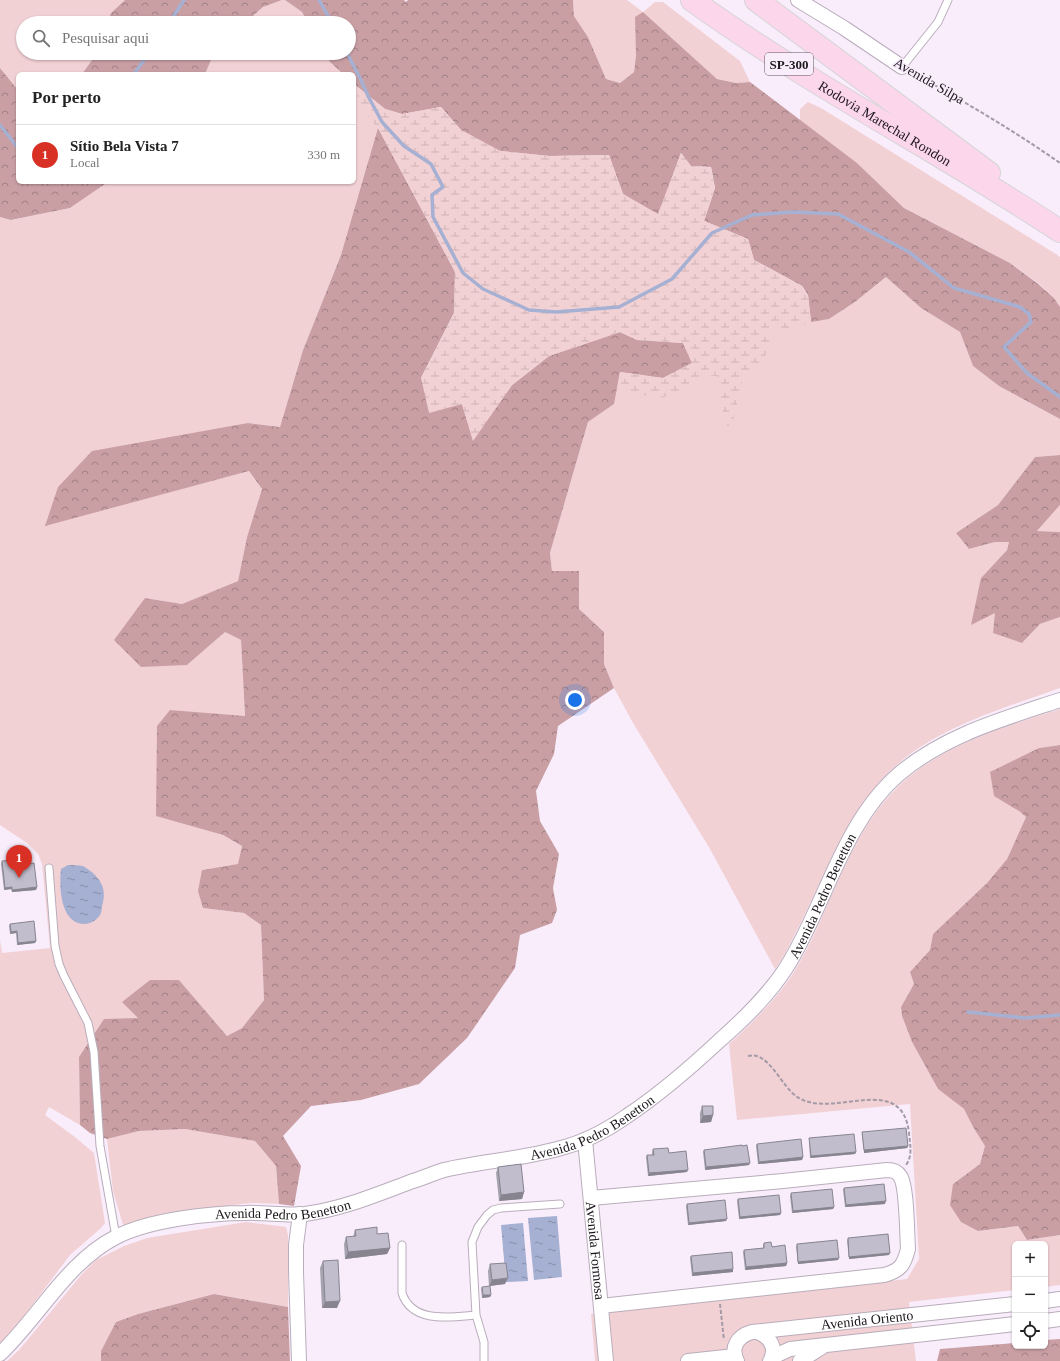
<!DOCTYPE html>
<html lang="pt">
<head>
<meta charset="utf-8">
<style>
	body { margin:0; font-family:Georgia,serif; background:#f6f6f6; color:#222 }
	.controls { position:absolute; right:12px; bottom:12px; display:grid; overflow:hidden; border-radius:6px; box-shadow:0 1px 3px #0004 }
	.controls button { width:36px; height:36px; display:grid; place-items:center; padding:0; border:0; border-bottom:1px solid #e0e0e0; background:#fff; color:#222; font:20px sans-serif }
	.you { position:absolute; left:575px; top:700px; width:14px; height:14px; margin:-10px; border:3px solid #fff; border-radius:50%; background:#1a73e8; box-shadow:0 0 0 6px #1a73e833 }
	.badge { display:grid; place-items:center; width:26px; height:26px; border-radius:50%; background:#d93025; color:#fff; font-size:13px; font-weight:700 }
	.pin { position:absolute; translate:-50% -33px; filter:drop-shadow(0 1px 2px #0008) }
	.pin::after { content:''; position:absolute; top:21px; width:14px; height:12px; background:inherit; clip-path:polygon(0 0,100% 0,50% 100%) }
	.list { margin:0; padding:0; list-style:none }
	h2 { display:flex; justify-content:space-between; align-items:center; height:52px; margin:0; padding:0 16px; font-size:17px }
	h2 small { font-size:13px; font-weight:400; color:#767676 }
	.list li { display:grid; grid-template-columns:26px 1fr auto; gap:12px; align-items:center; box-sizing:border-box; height:60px; padding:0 16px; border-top:1px solid #e0e0e0 }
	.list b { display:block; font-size:15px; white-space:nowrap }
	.list p { margin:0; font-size:13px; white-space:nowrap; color:#767676 }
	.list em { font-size:13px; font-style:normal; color:#767676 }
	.icon { flex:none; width:22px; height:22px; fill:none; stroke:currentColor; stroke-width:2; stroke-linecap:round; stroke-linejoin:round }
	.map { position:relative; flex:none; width:1060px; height:1361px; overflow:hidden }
	.search { position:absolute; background:#fff; box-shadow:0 1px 3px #0004; left:16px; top:16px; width:340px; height:44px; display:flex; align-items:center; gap:10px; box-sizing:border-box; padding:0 14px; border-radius:22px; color:#767676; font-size:15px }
	.panel { position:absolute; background:#fff; box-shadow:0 1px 3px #0004; left:16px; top:72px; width:340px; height:112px; border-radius:6px }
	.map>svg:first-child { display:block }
	.green { fill:#f2d1d5 }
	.forest { fill:url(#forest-crowns) }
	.wetland { fill:url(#wetland-marsh) }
	.water { fill:url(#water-ripples) }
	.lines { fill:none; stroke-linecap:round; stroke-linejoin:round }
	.stream { stroke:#a6b0d2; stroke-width:3.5 }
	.lane-casing { stroke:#b9adbb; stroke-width:9 }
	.street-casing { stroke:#b9adbb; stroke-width:16 }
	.primary-casing { stroke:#d6d5d6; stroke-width:24 }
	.path { stroke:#a49ba6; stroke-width:2; stroke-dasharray:4 2; stroke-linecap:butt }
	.lane { stroke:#fff; stroke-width:7 }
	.street { stroke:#fff; stroke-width:14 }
	.primary { stroke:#fcd7eb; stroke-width:22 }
	.wall { fill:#a6a3b0 }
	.shaded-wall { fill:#878490 }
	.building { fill:#c1bdcd; stroke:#878490 }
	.labels { text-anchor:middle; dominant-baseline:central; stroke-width:3.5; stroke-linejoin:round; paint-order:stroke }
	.shield { fill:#f9edfc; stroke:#5e575f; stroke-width:1 }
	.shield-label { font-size:13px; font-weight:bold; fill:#1c171c }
	.street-label { font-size:14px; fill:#1c171c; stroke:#f9edfc }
</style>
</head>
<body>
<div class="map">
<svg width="1060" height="1361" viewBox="0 0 1060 1361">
	<defs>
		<pattern id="forest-crowns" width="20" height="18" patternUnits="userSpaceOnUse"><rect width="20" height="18" fill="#c99fa4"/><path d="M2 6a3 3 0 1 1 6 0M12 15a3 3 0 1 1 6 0" fill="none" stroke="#a28185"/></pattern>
		<pattern id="wetland-marsh" width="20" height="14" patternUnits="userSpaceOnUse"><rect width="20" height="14" fill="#f2d1d5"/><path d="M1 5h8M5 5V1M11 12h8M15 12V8" fill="none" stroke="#cfb3b6"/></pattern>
		<pattern id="water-ripples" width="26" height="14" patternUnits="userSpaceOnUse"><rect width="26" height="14" fill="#a6b0d2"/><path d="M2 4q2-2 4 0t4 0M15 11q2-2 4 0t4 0" fill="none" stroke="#868eaa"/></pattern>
	</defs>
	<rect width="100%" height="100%" fill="#f9edfc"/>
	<path class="green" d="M0,0H125L111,13L107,23H23V53H95L92,60L82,74H18V90L0,68Z
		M282,0H285L302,12L308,23H245L263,7Z
		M573,0H627L643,12L655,2H663L740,61L750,82L736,83L717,79L643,12L636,55L634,72L620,83L606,79L588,37L574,16Z
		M214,53H325L330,62L343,74H205Z
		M354,84L385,109L402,114L441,107L461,130L500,151L549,156L609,155L658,214L681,153L715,188L704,221L748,239L754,260L808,295L811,321L829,319L855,302L886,277L921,308L960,332L973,366L999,386L1060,419V455L1035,457L998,505L956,533L969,549L995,542H1009L1007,550L981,578L995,612L1022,643L1040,624L1060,617V688C1002,709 936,727 890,771C865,795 847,825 832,856C819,884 806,913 792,940C787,950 782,960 775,969L710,849L633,723L614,688L604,664V632L579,609V571H552L550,553L588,422L614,404L341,255L303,350L280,427L248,423L45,525L249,471L262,489L247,537L238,581L182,604L145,598L187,665L225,632L241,640L245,717L170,710L156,815L223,835L242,846L239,864L202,870L203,908L244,913L261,925L264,1000L242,1028L227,1036L179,980L139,1018L79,1057L80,1125L49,1107L45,1115L75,1137L94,1153L105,1223L101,1228L70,1255L21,1320L0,1343V940L2,953L50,948L42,864L38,854L27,843L0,825V217L12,220L70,208L108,182H354Z
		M808,102L821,108L1056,254L1060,257V307L1054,298L1038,283L1010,263L904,208L857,163L800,121V109Z
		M1060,505V532L1037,531Z
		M1060,709V745L1039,748L1019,811L1026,817L1007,859L987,883L933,934L930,950L910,972L914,984L901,1007L902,1016L912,1042L938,1089L964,1109L973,1127L985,1146L980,1164L953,1184L978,1231L1018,1226L1027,1240L1060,1235V1285L1045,1287V1244H1015V1290L909,1302L916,1361H595L591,1314L907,1279L919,1259L910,1104L737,1120L729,1044C753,1022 777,999 794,972C832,911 847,833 902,783C946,743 1005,727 1060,709Z
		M185,1129L255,1141L276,1166L279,1204L251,1203L165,1213L123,1225L113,1191L107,1139L139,1131Z
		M246,1222L286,1227L288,1235V1307L214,1294L138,1314L116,1322L101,1351V1361H7L19,1350L82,1274L96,1260L124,1246L147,1238Z"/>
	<path class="forest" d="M125,0H282L263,7L245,23H107L111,13Z
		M285,0H404L406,2L408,0H573L574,16L588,37L606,79L620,83L634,72L636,55L635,17L643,12L717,79L736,83L750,82L857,163L904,208L1010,263L1037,283L1054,298L1060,307V419L999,386L973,366L960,332L921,308L886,277L855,302L829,319L811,322L808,295L802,286L754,260L748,239L704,221L715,188L711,167L691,166L681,153L658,215L623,194L609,155L549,156L500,151L461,130L441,107L402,114L385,109L354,84V74H343L330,62L325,53H349V23H308L302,12Z
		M95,53H214L205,74H82L92,60Z
		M0,68L18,90V182H108L70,208L11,220L0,217Z
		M378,128L455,272L454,313L421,378L462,404L473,440L512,385L549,356L620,332L637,340L683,343L692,363L663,378L620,372L614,404L588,422L550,553L552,571H579V609L604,632V664L614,688L558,726L554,754L536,791L540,821L559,854L553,888L557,910L552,923L520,935L515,968L467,1038L419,1084L361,1100L311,1106L283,1136L301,1166L294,1206L279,1204L276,1166L255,1141L185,1129L139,1131L107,1139L90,1133L80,1125L79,1057L104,1019L138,1018L122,1002L150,980H179L227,1036L242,1028L264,1000L261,925L244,913L203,908L198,891L202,870L238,864L242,846L223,835L156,816L157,726L170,710L245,716L241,640L225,632L187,665L141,667L114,640L145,598L182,604L238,581L247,537L262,489L249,471L45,526L58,487L92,451L248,423L280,427L303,350L341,255Z
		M1060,455V505L1037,531L1060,532V617L1040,624L1022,643L993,633L995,613L971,625L981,578L1007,550L1009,542H995L969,549L956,533L998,505L1035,457Z
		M1060,745V1235L1027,1240L1018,1226L978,1231L961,1222L950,1205L953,1184L980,1164L985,1146L973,1127L964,1109L938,1089L912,1042L902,1016L901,1007L914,984L910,972L930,950L933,934L987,883L1007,859L1026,817L1019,811L994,796L990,772L1039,748Z
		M214,1294L288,1307L290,1361H101V1351L116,1322L138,1314Z
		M1060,1339V1361H937L940,1349L1015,1343V1346H1045V1340Z"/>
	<path class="wetland" d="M354,84L385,109L402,114L441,107L461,130L500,151L549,156L609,155L623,194L658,214L681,153L691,166L711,167L715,188L704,221L748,239L754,260L802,286L808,295L811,322L792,328L770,331L767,338L772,344L763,359L743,379L730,435L721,405L717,376H709L688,389L661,398L632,394L617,389L620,372L663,378L692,363L683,343L637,340L620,332L549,356L512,385L473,441L462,404L429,413L421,378L454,313L455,272L378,128L364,112L354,88Z"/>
	<path class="water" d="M68,865C72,865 78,865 83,866C87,868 90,871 93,873C104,884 106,892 102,906C102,909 101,913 100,915C97,920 90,924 85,924C60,924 59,887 61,869Z
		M557,1216L562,1277L534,1280L528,1218Z
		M523,1223L528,1281L506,1282L501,1225Z"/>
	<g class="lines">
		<path class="stream" d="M319,0L332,23
			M169,23L184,0
			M347,53L361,80L368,96L382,122L404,146L431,164L443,187L432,195L433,217L463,273L483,289L529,310L556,312L619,307L672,279L712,233L752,215L793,212L838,214L909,252L954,288L1020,307L1029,314L1031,322L1004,347L1027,373L1060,397
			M134,74L149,53
			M0,125L18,148
			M968,1012L1025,1018L1060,1015"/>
		<g class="lane-casing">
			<path id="lane" d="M902,67L938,22L948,0
				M49,868L55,946L59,964L64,976L88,1023L94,1052L100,1146L116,1237
				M402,1245V1293C412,1324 451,1317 476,1315
				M484,1361V1342L476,1315L472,1242L478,1227L487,1215L493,1210L501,1208L560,1204"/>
		</g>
		<g class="street-casing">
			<g id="street">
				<path d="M798,0L844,28L902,67"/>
				<path id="s1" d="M585,1140L606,1361"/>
				<path d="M591,1198L783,1181L887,1170C892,1170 897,1171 900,1176C907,1185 907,1235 908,1249C904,1265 900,1271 884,1275L601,1306"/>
				<path d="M1045,1301L1060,1299"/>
				<path d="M1045,1321L1060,1319"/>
				<path d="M757,1332C765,1335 773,1341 773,1351C773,1355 771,1357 772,1361"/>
				<path id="s2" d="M0,1354C39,1317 67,1262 116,1237C149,1220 209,1213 246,1213C265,1212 286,1216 305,1214C343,1209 378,1194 413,1181C423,1178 434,1173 444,1170C483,1161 523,1159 561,1148C585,1142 607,1130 627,1116C660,1094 690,1068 719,1041C744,1019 768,996 786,968C825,907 842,823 899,774C945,735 1003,719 1060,700"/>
				<path d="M299,1361L296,1272V1245L300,1214"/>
				<path d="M688,1361L735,1356"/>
				<path id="s3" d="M737,1361C730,1347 738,1336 752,1332L1015,1304"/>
				<path d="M770,1361L777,1355L790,1349L1015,1324"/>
				<path d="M800,1361L822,1347"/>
			</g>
		</g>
		<g class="primary-casing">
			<g id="primary">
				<path id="s4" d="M692,0C810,85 939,151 1060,231"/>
				<path d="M756,0L989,173"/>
			</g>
		</g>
		<path class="path" d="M913,73C963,101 1013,130 1060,163
			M748,1056C769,1050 782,1089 799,1098C834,1119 902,1071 909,1133C910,1145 913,1155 906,1165
			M720,1304L724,1340"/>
		<use href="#lane" class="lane"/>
		<use href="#street" class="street"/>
		<use href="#primary" class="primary"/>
	</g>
	<path class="wall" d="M2,861L15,865L37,887L36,890L12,892L11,889L4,890L1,864Z
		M10,924L36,941L35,943L17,945L16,933L10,934L9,926Z
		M702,1106L713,1115L711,1122L700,1123V1113Z
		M862,1132L908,1146L907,1148L864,1153L862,1134Z
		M809,1138L856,1152L855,1154L810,1158L809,1140Z
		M757,1144L803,1157L802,1160L758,1164L756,1146Z
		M653,1149L669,1153L687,1172L648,1176L646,1157L647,1155H652V1152Z
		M704,1150L749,1165L705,1170L703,1152Z
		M498,1167L524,1192L522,1199L499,1201L496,1173Z
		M844,1188L885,1204L845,1207L843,1190Z
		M791,1193L834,1207L833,1209L792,1213L790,1196Z
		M738,1199L781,1213L780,1215L739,1219L737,1201Z
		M687,1204L726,1221L688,1225L686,1206Z
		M355,1230L377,1234L390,1248L387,1254L345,1259L344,1244L346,1237H353Z
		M848,1238L889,1255L849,1259L847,1241Z
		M764,1243L772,1247L787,1263L786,1266L745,1270L743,1252L744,1250L763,1248V1245Z
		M797,1244L838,1260L798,1264L796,1247Z
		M691,1256L733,1269V1272L692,1276L690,1258Z
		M323,1261L337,1308H322L320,1268Z
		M490,1264L505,1284L489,1286L488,1271Z
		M482,1287L491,1295L490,1297L482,1298L481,1289Z"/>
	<path class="shaded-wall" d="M12,887L11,889L4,890L5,888Z
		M37,887L36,890L12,892V890Z
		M17,931L16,933L10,934L11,932Z
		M36,941L35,943L17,945L18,943Z
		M713,1115L711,1122L700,1123L703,1116Z
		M908,1146L907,1148L864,1153V1150Z
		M856,1152L855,1154L810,1158L811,1156Z
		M803,1157L802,1160L758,1164L759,1162Z
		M750,1163L749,1165L705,1170L706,1167Z
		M688,1170L687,1172L648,1176L649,1173Z
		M524,1192L522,1199L499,1201L501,1195Z
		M886,1201L885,1204L845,1207L846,1205Z
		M834,1207L833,1209L792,1213L793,1211Z
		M781,1213L780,1215L739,1219L740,1217Z
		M727,1219L726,1221L688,1225L689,1223Z
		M390,1248L387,1254L345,1259L348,1252Z
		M890,1253L889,1255L849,1259V1257Z
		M839,1258L838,1260L798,1264V1262Z
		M787,1263L786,1266L745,1270L746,1267Z
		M733,1269V1272L692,1276L693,1273Z
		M508,1278L505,1284L489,1286L492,1280Z
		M483,1295H491L490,1297L482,1298Z
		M340,1301L337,1308H322L325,1302Z"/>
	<path class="building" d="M15,860V865L34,863L37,887L12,890V887L5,888L2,861Z
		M34,921L36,941L18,943L17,931L11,932L10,924Z
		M702,1106H713V1115L703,1116Z
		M906,1128L908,1146L864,1150L862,1132Z
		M854,1134L856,1152L811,1156L809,1138Z
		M801,1139L803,1157L759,1162L757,1144Z
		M742,1145V1146L747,1145L750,1163L706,1167L704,1150Z
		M668,1148L669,1153L686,1151L688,1170L649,1173L647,1155H654L653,1149Z
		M521,1164L524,1192L501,1195L498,1167Z
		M884,1184L886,1201L846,1205L844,1188Z
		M832,1189L834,1207L793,1211L791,1193Z
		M779,1195L781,1213L740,1217L738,1199Z
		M725,1200L727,1219L689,1223L687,1204Z
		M377,1227V1234L388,1233L390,1248L348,1252L346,1237L356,1236L355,1230Z
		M888,1234L890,1253L849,1257L848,1238Z
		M837,1240L839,1258L798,1262L797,1244Z
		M771,1242L772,1247L785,1245L787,1263L746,1267L744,1250L764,1248V1243Z
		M732,1252L733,1269L693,1273L691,1256Z
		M338,1260L340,1301L325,1302L323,1261Z
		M506,1263L508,1278L492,1280L490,1264Z
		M490,1286L491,1295H483L482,1287Z"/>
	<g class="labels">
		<rect class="shield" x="765" y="53" width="48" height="22" rx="3"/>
		<g class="shield-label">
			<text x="789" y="64">SP-300</text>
		</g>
		<g class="street-label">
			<text transform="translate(929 81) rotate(30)">Avenida Silpa</text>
			<text stroke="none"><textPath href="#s4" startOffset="229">Rodovia Marechal Rondon</textPath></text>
			<text stroke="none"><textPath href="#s2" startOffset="996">Avenida Pedro Benetton</textPath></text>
			<text stroke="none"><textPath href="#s2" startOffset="660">Avenida Pedro Benetton</textPath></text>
			<text stroke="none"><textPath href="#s2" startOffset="336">Avenida Pedro Benetton</textPath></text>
			<text stroke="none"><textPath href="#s1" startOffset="111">Avenida Formosa</textPath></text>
			<text stroke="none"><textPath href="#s3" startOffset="154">Avenida Oriento</textPath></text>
		</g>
	</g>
</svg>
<div class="controls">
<button>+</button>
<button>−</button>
<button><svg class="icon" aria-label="locate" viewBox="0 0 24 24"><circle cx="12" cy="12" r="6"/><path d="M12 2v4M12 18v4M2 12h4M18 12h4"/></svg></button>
</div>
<div class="you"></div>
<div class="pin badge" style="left:19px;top:878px">1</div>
<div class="search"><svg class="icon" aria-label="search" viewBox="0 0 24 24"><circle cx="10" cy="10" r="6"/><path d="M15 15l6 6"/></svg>Pesquisar aqui</div>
<section class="panel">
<h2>Por perto<small></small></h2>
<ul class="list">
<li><span class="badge">1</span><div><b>Sítio Bela Vista 7</b><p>Local</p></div><em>330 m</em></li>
</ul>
</section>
</div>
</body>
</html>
